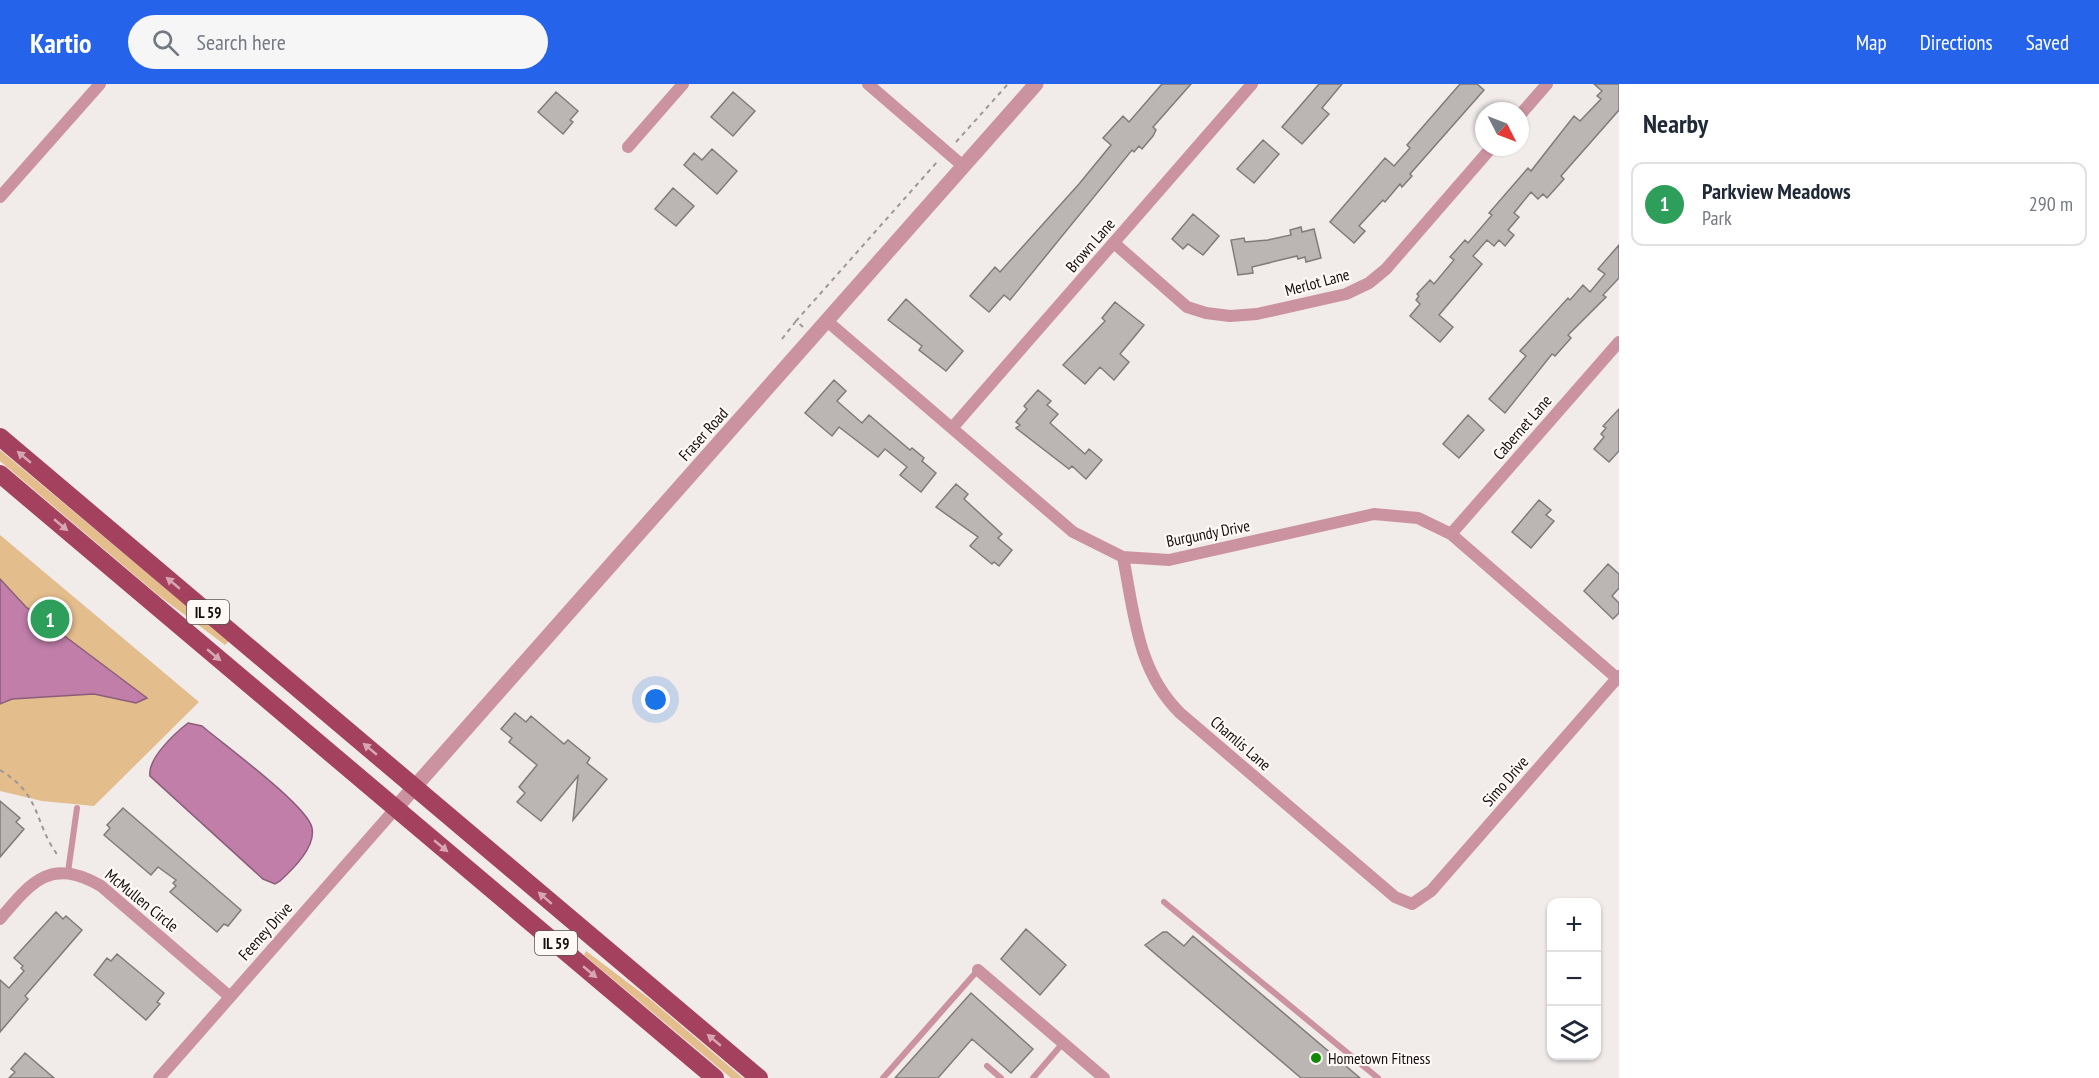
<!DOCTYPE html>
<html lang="en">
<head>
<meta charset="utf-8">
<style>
	body { margin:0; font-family:"PT Sans Narrow",sans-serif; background:#f6f6f7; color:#1f2937 }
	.controls { position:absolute; right:18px; bottom:18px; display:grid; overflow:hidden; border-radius:12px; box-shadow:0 2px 4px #0004 }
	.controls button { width:54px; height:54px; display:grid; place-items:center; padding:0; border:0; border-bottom:2px solid #e0e1e3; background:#fff; color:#1f2937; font:30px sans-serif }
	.compass { position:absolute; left:1475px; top:18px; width:54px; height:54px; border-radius:50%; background:#fff; box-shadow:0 2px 4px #0004; rotate:132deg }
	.you { position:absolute; left:656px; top:616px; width:21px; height:21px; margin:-15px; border:4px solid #fff; border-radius:50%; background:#1a73e8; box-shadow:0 0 0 9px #1a73e833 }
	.badge { display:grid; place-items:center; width:39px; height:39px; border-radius:50%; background:#2563eb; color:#fff; font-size:20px; font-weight:700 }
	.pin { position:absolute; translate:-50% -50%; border:3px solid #fff; box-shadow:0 2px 6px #0006 }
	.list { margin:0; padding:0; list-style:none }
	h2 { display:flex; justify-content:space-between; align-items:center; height:78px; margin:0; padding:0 24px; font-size:26px }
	h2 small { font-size:20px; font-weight:400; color:#747a83 }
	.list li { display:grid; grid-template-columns:39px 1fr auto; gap:18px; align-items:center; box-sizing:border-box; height:84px; margin:0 12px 12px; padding:0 12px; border:2px solid #e0e1e3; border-radius:12px }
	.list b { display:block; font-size:22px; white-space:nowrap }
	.list p { margin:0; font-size:20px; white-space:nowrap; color:#747a83 }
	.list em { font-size:20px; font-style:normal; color:#747a83 }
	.icon { flex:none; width:33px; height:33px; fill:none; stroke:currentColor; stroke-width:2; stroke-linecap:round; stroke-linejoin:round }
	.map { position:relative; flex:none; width:1619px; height:994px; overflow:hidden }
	header { display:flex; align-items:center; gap:36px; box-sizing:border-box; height:84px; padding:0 30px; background:#2563eb; color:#fff }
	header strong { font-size:28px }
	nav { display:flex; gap:33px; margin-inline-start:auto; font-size:21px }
	.search { width:420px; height:54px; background:#f6f6f7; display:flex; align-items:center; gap:15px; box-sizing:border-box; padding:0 21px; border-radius:33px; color:#747a83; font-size:22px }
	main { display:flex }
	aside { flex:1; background:#fff }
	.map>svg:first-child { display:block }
	.green { fill:#e4bd8c }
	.water { fill:#c07ea9; stroke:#8c5d7b; stroke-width:1.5 }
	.building { fill:#bbb6b3; stroke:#817c7a; stroke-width:1.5 }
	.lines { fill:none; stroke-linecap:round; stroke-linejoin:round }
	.path { stroke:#9d9897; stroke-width:2; stroke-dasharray:4.5 4.5; stroke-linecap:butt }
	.service { stroke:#cb929f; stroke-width:6 }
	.minor { stroke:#cb929f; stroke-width:12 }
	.tertiary { stroke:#cb929f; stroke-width:15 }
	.primary { stroke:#a4415f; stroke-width:18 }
	.oneway { fill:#d6a6b3 }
	.poi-dot { fill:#128808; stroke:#fff8f7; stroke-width:2 }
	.labels { text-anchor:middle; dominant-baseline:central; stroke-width:4.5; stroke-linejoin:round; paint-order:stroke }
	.shield { fill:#fff8f7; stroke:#595655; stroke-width:1.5 }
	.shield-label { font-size:15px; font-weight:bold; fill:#12100f }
	.street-label { font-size:16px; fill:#12100f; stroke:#fff8f7 }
	.poi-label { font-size:16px; fill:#12100f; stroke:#fff8f7; text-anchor:start }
</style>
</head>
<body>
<header>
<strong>Kartio</strong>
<div class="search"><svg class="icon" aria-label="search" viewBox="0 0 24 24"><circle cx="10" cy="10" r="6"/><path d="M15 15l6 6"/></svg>Search here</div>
<nav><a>Map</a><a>Directions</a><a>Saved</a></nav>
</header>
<main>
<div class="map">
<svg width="1619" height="994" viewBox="0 0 1619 994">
	<rect width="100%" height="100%" fill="#f1ebea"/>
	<path class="green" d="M0,366L229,557L225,561L158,511L0,377Z
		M0,451L199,618L94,722L42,717L0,707Z
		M586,867L651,916L743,994H731L584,871Z"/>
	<path class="water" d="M0,495L26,523L147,614L136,619L94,610L12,615L0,620Z
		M188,639L202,642C223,660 308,722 312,744C316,763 293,785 280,797L275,800L263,795L150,692C147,675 175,649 188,639Z"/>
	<path class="building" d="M1162,0H1191L1153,43L1156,46L1153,52L1142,65L1139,62L1134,68L1132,66L1010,216L1004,211L989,228L970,212L995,183L1000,188L1079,100L1111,61L1103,54L1123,32L1129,38Z
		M1319,0H1342L1322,24L1329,30L1302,60L1282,43Z
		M1460,0H1477L1484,6L1410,90L1412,92L1402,103L1400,100L1385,118L1383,116L1359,142L1365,147L1354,159L1330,138L1385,74L1394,82L1410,64L1407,61Z
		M1594,0H1619V26L1561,92L1564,95L1547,114L1543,110L1538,115L1531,108L1514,129L1519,133L1508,146L1514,151L1505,162L1499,156L1494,162L1487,156L1473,172L1482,180L1439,231L1453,243L1440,258L1410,232L1420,220L1416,216L1419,212L1417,210L1430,196L1434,200L1454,176L1450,173L1465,156L1468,159L1492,131L1489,129L1528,84L1531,87L1574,32L1580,37L1601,15L1597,12L1602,7Z
		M556,8L578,27L570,36L573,38L563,50L538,28Z
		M733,8L755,27L733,52L711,33Z
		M1263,56L1279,70L1254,99L1237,85Z
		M712,65L737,87L717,110L684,81L694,69L702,76Z
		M673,104L694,122L676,142L655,125Z
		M1193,130L1219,152L1203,171L1188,160L1183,165L1172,155Z
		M1301,143L1302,148L1314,145L1321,174L1306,178L1305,173L1298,175L1297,172L1252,183L1253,189L1238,191L1231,156L1244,154L1245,158L1268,156L1291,151L1290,146Z
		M1619,161V194L1603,211L1606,213L1568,251L1571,254L1555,272L1552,270L1505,329L1489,315L1526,272L1520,267L1568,214L1570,216L1583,201L1590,208L1605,190L1598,185Z
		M906,215L963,267L946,287L919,266L922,262L888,236Z
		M1115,218L1144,241L1120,270L1129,278L1114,296L1100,283L1085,300L1063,281L1105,237L1102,234Z
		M834,296L846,307L837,317L862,339L869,331L910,366L912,364L924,374L922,377L936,389L921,408L900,391L907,383L885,365L878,373L839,343L832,352L805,329Z
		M1038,306L1051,317L1047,321L1058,330L1050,339L1085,370L1089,365L1102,376L1086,395L1072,382L1069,385L1016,344L1020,341L1016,338L1027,325L1024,322Z
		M1619,325V367L1609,378L1594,365L1604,353L1601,350L1606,344L1603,342Z
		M1468,331L1484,346L1459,374L1443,360Z
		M956,400L968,410L964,415L1002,450L998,454L1012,466L999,482L994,478L992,480L970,462L978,453L936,423Z
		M1539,416L1551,426L1546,431L1554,437L1531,464L1512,448Z
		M1608,480L1619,490V504L1612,512L1619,519V529L1613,535L1584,507Z
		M515,629L526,638L531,632L564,660L568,656L590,674L587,679L607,695L573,736L578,692L541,737L517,718L525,709L519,703L537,681L509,658L512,654L501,645Z
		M0,717L20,734L16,738L24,745L0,773Z
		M123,724L241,826L228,842L224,840L217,848L170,808L176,802L173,799L176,796L158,783L151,791L104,751L110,744L107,741Z
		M56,828L63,835L66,832L82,846L25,912L28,915L0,948V896L9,904L24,887L21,884L23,882L14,874Z
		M1026,845L1066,881L1040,911L1001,875Z
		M1163,848H1167L1184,862L1193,852L1360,994H1301L1145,861Z
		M117,870L164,909L157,918L160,920L146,936L94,891L107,874L111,877Z
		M971,909L1033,965L1011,989L972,955L938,994H895Z
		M25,969L54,994H9L15,988L11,985Z"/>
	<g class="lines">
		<path class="path" d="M956,58L1008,0
			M803,243L796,237L937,78
			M782,255L796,237
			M0,686C43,712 33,739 59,773"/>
		<path class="service" d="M68,788L77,724
			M1164,818L1378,994
			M987,982L1001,994
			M883,994L978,886
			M1033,994L1063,959"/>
		<path class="minor" d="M868,0L963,82
			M1520,31L1547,0
			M628,63L683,0
			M0,113L100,0
			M1114,159L1187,223L1206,229L1230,232L1257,230L1346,210L1369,199L1386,185L1492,63
			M827,237L1073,448L1123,473L1169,476L1374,430L1418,434L1451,450L1619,596
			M953,343L1252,0
			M1451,450L1619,258
			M1123,473C1134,528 1137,587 1180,629L1395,813L1412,820L1431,807L1619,592
			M0,835C32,797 51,773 101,802L229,912
			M978,886L1104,994
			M159,994L396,724"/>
		<path class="tertiary" d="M396,724L1036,0"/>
		<path class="primary" d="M0,353L759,994
			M0,390L715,994"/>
	</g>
	<defs><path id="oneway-solid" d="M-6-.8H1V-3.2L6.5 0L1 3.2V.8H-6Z" transform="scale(1.5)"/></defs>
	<g class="oneway">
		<use href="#oneway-solid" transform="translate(24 373) rotate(-140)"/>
		<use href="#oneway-solid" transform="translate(61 441) rotate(40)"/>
		<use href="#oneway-solid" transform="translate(173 499) rotate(-140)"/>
		<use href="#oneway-solid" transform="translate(214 571) rotate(40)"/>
		<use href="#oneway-solid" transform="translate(370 665) rotate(-140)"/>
		<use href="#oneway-solid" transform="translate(441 762) rotate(40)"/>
		<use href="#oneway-solid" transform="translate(545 814) rotate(-139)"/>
		<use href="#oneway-solid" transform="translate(590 888) rotate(40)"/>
		<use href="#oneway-solid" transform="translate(714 956) rotate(-140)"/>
	</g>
	<circle class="poi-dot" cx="1316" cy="974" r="6"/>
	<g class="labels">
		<g class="shield">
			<rect x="187" y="516" width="42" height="24" rx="4.5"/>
			<rect x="535" y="847" width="42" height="24" rx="4.5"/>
		</g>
		<g class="shield-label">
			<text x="208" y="528">IL 59</text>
			<text x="556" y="859">IL 59</text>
		</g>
		<g class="street-label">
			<text transform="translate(1090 161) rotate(-49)">Brown Lane</text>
			<text transform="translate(1317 198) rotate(-15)">Merlot Lane</text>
			<text transform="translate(1522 343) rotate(-49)">Cabernet Lane</text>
			<text transform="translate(703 350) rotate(-48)">Fraser Road</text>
			<text transform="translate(1208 449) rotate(-11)">Burgundy Drive</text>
			<text transform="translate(1241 659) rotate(41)">Chamlis Lane</text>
			<text transform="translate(1505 697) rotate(-49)">Simo Drive</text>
			<text transform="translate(142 816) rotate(39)">McMullen Circle</text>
			<text transform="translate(265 847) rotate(-48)">Feeney Drive</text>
		</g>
		<g class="poi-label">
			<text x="1328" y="974">Hometown Fitness</text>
		</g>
	</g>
</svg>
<div class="controls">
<button>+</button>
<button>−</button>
<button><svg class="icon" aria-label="layers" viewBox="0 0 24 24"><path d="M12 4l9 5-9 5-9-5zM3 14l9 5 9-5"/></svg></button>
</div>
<svg class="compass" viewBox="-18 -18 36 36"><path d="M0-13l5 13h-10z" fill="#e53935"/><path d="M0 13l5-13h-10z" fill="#747a83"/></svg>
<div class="you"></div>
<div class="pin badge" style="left:50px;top:535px;background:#2e9e5b">1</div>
</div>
<aside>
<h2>Nearby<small></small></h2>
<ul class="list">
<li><span class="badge" style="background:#2e9e5b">1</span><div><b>Parkview Meadows</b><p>Park</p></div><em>290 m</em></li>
</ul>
</aside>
</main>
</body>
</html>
